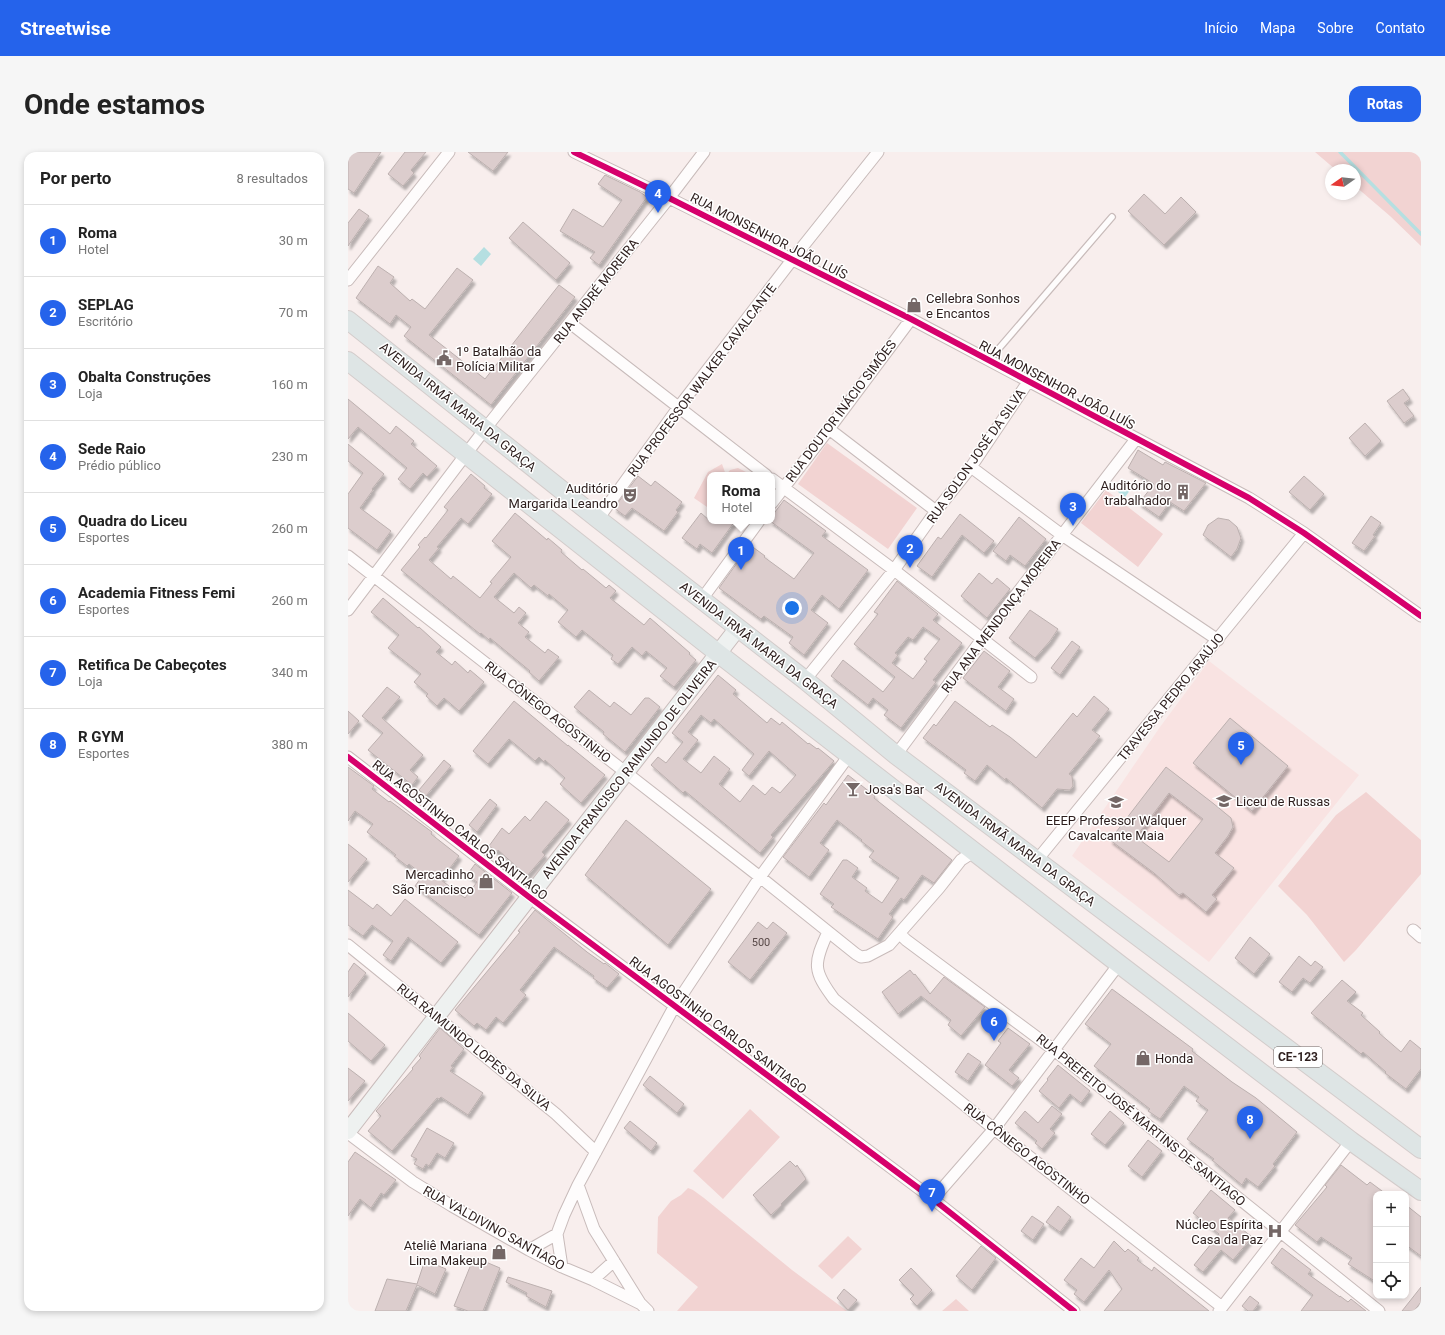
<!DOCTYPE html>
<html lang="pt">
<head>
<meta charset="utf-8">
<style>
	body { margin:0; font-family:Roboto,sans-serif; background:#f6f6f6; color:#222 }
	.controls { position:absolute; right:12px; bottom:12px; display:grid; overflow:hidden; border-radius:8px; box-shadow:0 2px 6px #0003 }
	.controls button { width:36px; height:36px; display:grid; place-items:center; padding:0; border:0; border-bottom:1px solid #e0e0e0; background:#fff; color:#222; font:20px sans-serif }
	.compass { position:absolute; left:977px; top:12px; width:36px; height:36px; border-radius:50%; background:#fff; box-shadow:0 2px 6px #0003; rotate:256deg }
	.you { position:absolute; left:444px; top:456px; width:14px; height:14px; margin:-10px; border:3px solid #fff; border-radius:50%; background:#1a73e8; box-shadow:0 0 0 6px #1a73e833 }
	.badge { display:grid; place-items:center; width:26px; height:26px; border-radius:50%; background:#2563eb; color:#fff; font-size:13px; font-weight:700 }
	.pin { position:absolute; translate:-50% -33px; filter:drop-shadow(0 1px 2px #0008) }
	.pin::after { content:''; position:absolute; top:21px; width:14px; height:12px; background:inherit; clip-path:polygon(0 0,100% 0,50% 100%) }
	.popup { position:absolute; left:359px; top:320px; width:68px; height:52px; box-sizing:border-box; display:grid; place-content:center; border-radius:8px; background:#fff; filter:drop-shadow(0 1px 3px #0005); font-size:13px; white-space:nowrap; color:#767676 }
	.popup b { font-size:15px; color:#222 }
	.popup::after { content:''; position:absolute; left:50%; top:100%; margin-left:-8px; border:8px solid transparent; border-top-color:#fff }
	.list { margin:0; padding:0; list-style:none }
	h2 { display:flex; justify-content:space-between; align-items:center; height:52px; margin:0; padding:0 16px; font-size:17px }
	h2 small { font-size:13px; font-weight:400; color:#767676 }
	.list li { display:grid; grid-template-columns:26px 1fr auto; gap:12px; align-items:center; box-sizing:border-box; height:72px; padding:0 16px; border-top:1px solid #e0e0e0 }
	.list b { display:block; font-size:15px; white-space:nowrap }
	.list p { margin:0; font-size:13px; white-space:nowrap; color:#767676 }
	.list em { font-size:13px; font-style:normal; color:#767676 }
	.icon { flex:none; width:22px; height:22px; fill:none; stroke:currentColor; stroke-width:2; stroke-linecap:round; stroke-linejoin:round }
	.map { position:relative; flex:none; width:1073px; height:1159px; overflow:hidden; border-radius:12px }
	header { display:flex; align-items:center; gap:24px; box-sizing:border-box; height:56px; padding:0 20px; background:#2563eb; color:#fff }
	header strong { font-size:19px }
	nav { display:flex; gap:22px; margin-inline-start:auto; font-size:14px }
	.intro { display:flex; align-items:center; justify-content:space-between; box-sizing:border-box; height:96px; padding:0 24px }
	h1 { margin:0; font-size:28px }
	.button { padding:10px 18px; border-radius:12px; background:#2563eb; color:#fff; font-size:14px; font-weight:700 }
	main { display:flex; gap:24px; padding:0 24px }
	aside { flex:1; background:#fff; border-radius:12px; box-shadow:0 2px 6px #0003 }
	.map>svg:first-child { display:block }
	.built { fill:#f9e3e2 }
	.green { fill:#f2d3d2 }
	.water { fill:#b5dfe1 }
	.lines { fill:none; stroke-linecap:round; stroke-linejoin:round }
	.stream { stroke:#b5dfe1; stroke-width:3.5 }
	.building { fill:#dccdcd; stroke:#bcb0af; fill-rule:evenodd; filter:url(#shadow) }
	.lane-casing { stroke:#c8bbba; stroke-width:8 }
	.street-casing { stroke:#c8bbba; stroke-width:13 }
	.secondary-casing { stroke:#c8bbba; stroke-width:18 }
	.primary-casing { stroke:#d3cccb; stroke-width:20 }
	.lane { stroke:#fefcfc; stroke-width:5.5 }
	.street { stroke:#fefcfc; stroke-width:11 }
	.secondary { stroke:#eef1f0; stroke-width:16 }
	.primary { stroke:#dee5e5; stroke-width:18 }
	.cycleway-casing { stroke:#fff; stroke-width:8 }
	.cycleway { stroke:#d6006c; stroke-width:6 }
	.labels { text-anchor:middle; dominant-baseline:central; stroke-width:3; stroke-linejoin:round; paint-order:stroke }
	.number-label { font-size:11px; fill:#594a49 }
	.shield { fill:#fff; stroke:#6c6261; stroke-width:1 }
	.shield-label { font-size:12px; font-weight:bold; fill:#2d1e1d }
	.street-label { font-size:13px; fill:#2d1e1d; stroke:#fff }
	.poi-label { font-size:13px; fill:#2d1e1d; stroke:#fff; text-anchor:start }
</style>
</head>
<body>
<header>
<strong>Streetwise</strong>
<nav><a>Início</a><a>Mapa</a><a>Sobre</a><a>Contato</a></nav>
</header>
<div class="intro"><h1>Onde estamos</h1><a class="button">Rotas</a></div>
<main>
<aside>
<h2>Por perto<small>8 resultados</small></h2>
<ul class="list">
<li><span class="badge">1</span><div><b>Roma</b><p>Hotel</p></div><em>30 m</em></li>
<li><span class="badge">2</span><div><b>SEPLAG</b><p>Escritório</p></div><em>70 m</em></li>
<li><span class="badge">3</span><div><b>Obalta Construções</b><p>Loja</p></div><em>160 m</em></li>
<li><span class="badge">4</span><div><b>Sede Raio</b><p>Prédio público</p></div><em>230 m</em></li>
<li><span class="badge">5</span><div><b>Quadra do Liceu</b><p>Esportes</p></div><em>260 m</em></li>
<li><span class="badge">6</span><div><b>Academia Fitness Femi</b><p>Esportes</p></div><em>260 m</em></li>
<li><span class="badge">7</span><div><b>Retifica De Cabeçotes</b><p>Loja</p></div><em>340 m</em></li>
<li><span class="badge">8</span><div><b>R GYM</b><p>Esportes</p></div><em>380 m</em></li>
</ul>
</aside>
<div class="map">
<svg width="1073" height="1159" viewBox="0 0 1073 1159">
	<defs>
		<filter id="shadow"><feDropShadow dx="2.5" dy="4" stdDeviation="1" flood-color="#0004"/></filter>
	</defs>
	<rect width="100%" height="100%" fill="#f8eeed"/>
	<path class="built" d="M861,509L1011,623L861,810L724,704L812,575Z"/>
	<path class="green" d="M967,0H1073V94L1042,64L1007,34V18H988Z
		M479,291L569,356L540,397L450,332Z
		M374,312L378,323H362V357L346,346L360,320Z
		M390,316L404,323H378L382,318Z
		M758,338L815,382L790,415L733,371Z
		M1018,640L1073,688V722L1008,798L996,810L959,763L930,734L988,663Z
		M402,957L432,985L375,1047L345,1019Z
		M340,1036L345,1038L356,1046L444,1118L499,1159H329L350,1135L309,1101L310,1065L323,1049L333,1043Z
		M500,1084L514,1097L484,1127L470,1114Z
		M608,1147L621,1159H594Z"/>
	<path class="water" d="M136,95L143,102L133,114L125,107Z
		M779,328L786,333L777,345L770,340Z"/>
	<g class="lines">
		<path class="stream" d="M992,0L1073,82"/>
	</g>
	<path class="building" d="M0,0H33L6,41L0,37Z
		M57,0H78L63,18L66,21L55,34L40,22Z
		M120,0H160L145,19Z
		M257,23L292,40L299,45L251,113L242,106L247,100L212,79L225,57L255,75L274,48L250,32Z
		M796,42L817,62L833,45L848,60L816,93L780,59Z
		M11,57L21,64L0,94V71Z
		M175,70L222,111L208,128L161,86Z
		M30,114L46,125L42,131L62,149L64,147L77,157L109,116L125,128L81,183L137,227L211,133L227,145L143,253L56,184L63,175L48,163L42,172L8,146Z
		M1055,237L1062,247L1056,251L1066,264L1056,271L1039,249Z
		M0,247L42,282L48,274L66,289L63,292L89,314L79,325L75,321L62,337L50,327L59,316L10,275L0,287Z
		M1017,271L1033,289L1017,304L1001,286Z
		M0,292L36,322L24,337L25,338L12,356L43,379L29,398L0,376V342L15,321L0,309Z
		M790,298L815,313L817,310L858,331L836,359L822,350L811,365L791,351L806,332L780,316Z
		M123,322L137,334L136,336L144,342L120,372L113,366L89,395L91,396L81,408L103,427L105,424L132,446L144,431L142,430L163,405L144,389L167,361L199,388L200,386L214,398L213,400L234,418L235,417L258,436L261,433L268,439L262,446L296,473L302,466L342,501L341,502L348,508L326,535L312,524L319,516L298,499L294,504L284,495L270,512L263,507L265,503L234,478L228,485L210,470L220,458L201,442L200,444L186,433L183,436L166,421L146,445L166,461L171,455L178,461L170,471L181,480L177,485L197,501L200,497L211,505L191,529L181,520L182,519L142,486L141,488L133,481L132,482L53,418L72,395L70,393L77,385L78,386L100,358L96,355Z
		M290,324L303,334L307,329L334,350L328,358L330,360L316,379L284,356L277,364L266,356Z
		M956,324L976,342L962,358L941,340Z
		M436,348L478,379L474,384L520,418L491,457L474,443L463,458L480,471L456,503L441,491L445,485L416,464L413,467L371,436L402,393L417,404L416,405L446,427L466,401L422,369H424V364Z
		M353,361L362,369H387L364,401L352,392L349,397L334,386Z
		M612,362L646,389L636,401L614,383L584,425L569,414L590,385L593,387Z
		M1023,364L1033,371L1025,383L1027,384L1016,399L1004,391Z
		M671,365L698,387L677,414L662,403L658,409L645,399Z
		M870,366L881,368L889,375L893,386L889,397L883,405L855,383L860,373Z
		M631,421L644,432L649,426L662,437L639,466L613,444Z
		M549,429L590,462L585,468L614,491L585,528L588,530L553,576L536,563L540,558L525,546L520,553L483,524L495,508L535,540L547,525L506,492L530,462L526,460ZM575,475L592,487L576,507L579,509L565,527L544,511L550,503L547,501L560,485L565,488Z
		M35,446L70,476L71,475L93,495L88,500L104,513L107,509L120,521L122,518L136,530L111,559L96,546L89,554L78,544L80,542L66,530L73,522L40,496L51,483L23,460Z
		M682,458L710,477L702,489L687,506L661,486Z
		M724,489L732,495L712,523L703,516Z
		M636,499L662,519L650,535L666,547L658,559L615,526Z
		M370,523L388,538L385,542L419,571L423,566L432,573L434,570L460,592L461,591L469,597L470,596L486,609L423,683L425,685L412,701L337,639L335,641L303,613L310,605L318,611L335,590L324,581ZM353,563L363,571L366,567L406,602L394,618L401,624L421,599L448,623L432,641L424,635L417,643L405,633L392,650L371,632L382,617L366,604L353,621L335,607L350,588L340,580Z
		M39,535L52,545L34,566L75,603L62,618L70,625L64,633L20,598L35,581L14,564Z
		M241,538L262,555L266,550L283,563L297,546H301L312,555L277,600L255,582L256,580L226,555Z
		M746,544L761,557L744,578L752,584L721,622L724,624L725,634L722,638L709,637L694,656L658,626L657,628L639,613L627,629L616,621L618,618L575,586L586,572L588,574L607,549L642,575L644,573L662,585L688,606L725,561L729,565Z
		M166,549L220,594V593L257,623L233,651L212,632L217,626L197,608L196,610L191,605L187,609L161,587L140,612L125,599Z
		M0,559L11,569L0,582Z
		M882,566L940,614L904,659L845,611Z
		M96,608L103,614L78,644L71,638Z
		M0,615L26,634L24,637L41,650L42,649L84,680L83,682L111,704L93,728L117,746L129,730L119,723L127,712L164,741L131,783L67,734L75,723L61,712L59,714L46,704L48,703L19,680L25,672L7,659L0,669Z
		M818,615L866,652L883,666L885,675L880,684L867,701L886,716L864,743L869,747L858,760L835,741L831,743L806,721L762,688ZM821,641L855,667L821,710L788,685Z
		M500,623L527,644L526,646L604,708L586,731L574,723L556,748L553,746L541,762L545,765L530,787L483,755L486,752L472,742L495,708H499L510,716L504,725L519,736L517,739L534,751L551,726L521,705L526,699L513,689L514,688L489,668L472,691L481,698L461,725L435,705L476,651L478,653Z
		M142,647L149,653L129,680L121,673Z
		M198,649L221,668L194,700L197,703L179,724L150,698L149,700L141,694L154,676L161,682L177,664L182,669Z
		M278,668L363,737L320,793L237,723Z
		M0,692L19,707L0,730Z
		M0,738L25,757L29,752L43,764L57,747L110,790L93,811L60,785L43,809L35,803L45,789L24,773L15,784L0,773Z
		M187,758L239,800L256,812L257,811L271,822L259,836L245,826L246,824L206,795L172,838L178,843L155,871L148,865L138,878L129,871L126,874L107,858L172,780L170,779Z
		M410,770L419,777L425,770L439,781L402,828L380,810Z
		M902,785L922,802L906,822L887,806Z
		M951,804L963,814L967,809L975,815L962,831L955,826L944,840L931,830Z
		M6,811L18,821L0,845V820Z
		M562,818L566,823L567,822L582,842L596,825L637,855L613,884L600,873L603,868L573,844L550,862L534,840Z
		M994,828L1008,840L999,849L1015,861L1013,863L1032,880L1031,881L1053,900L1062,888L1073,897V917L1058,937L1037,921L1038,920L1015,900L1013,902L963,861Z
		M764,837L845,897L844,899L884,930L908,946L949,980L925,1012L927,1014L910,1035L898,1026L894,1033L864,1008L866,1007L839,987L860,958L848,949L851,945L836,934L812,967L800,959L802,957L746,914L763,892L737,872Z
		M0,861L37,893L23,909L0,889Z
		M92,876L116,897L103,914L105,915L102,919L135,941L120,963L93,945L91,947L89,946L44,999L20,979L33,964L28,959L65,917L64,916L73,906L71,904Z
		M660,876L682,892L661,918L671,926L664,934L637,913L653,891L650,889Z
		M620,901L633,910L620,929L607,920Z
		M710,913L742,939L733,951L722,942L711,956L691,939L700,928L699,927Z
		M0,916L17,929L0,949Z
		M302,924L336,952L329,961L295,933Z
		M704,954L714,962L702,977L707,981L694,997L687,991L689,989L667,971L677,959L690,971Z
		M762,959L776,971L757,993L743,982Z
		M282,969L309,991L303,999L276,976Z
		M79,976L106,991L97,1006L89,1001L81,1014L78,1012L75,1017L66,1012L69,1007L63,1004Z
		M800,988L814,999L794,1025L780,1014Z
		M7,1000L48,1028L36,1043L33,1041L23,1056L12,1047L0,1064V1010Z
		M442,1009L448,1015L449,1013L458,1027L433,1052L434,1053L423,1063L405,1043Z
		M993,1013L1019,1033L1022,1030L1038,1042H1028V1130L1000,1112L1004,1106L973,1085L969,1090L947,1073L979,1035L977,1033Z
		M863,1038L887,1058L880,1066L904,1085L885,1108L873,1098L855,1120L846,1113L871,1082L845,1061Z
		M1058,1053L1073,1065V1104L1058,1093Z
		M710,1054L723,1065L712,1080L698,1070Z
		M684,1064L696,1072L685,1088L673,1079Z
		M766,1089L777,1100L780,1097L791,1106L789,1108L804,1119L806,1115L861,1159H756L774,1137L761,1118L736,1150L726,1142L729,1138L716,1128L733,1106L746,1116Z
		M633,1094L648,1106L624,1138L608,1124Z
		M934,1096L963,1118L960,1122L992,1145V1144L1000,1150L1003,1147L1018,1159H953L965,1143L923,1111Z
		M126,1105L152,1116L135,1159H120L106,1154Z
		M77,1108L98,1117L87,1142L69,1133L58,1159H27L39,1127L69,1132Z
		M563,1116L584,1138L569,1154L562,1147L566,1143L551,1128Z
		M160,1125L204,1139L198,1155L178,1144L179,1141L158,1130Z
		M1073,1135V1150L1066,1159H1054Z
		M496,1137L509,1148L500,1158L489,1146Z
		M902,1144L911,1151L905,1159H900L894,1154Z"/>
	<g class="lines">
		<g class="lane-casing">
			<path id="lane" d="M641,208L764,65"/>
		</g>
		<g class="street-casing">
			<path id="street" d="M226,0L321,46L563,167L901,346L956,381L1073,464
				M0,128L101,0
				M222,171L418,323
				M481,277L588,359
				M623,315L714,383L870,488
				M424,327L546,418L683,525
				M424,351L481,277L563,167
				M250,367L330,256L444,108L530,0
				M0,404L412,725L508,802L513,805L520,804L541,793L591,736L613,708L627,699
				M354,447L411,369
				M0,458L137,277L321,46L356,0
				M457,528L546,418L588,359L623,315L680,230
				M548,603L634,487L788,287
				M0,605L181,745L585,1047L726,1159
				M689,708L956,381
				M1065,778L1073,785
				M480,780C465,812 465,819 486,847L646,977L874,1155
				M552,782L558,788L706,898L1031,1159
				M0,793L208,962L248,1000
				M0,981L65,1030L104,1054L181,1098L214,1115L245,1128L293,1152L300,1159
				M230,1033L246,1077L292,1151
				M585,1047L646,977L771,812
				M181,1098L209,1082
				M214,1115L209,1082L216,1063L230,1033L326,855L412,725L502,602
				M245,1128L266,1109
				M871,1159L1003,989"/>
		</g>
		<g class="secondary-casing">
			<path id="secondary" d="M0,979L389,477"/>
		</g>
		<g class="primary-casing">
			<path id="primary" d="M0,168L250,367L457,528L548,603L1073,997
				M0,209L371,502L771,812L1003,989L1073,1039"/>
		</g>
		<use href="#lane" class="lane"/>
		<use href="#street" class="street"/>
		<use href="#secondary" class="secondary"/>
		<use href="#primary" class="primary"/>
		<g class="cycleway-casing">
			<path id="cycleway" d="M226,0L321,46L563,167L901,346L956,381L1073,464
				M0,605L181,745L585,1047L726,1159"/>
		</g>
		<use href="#cycleway" class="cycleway"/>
	</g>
	<defs>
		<g id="shop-bare" transform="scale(1.2)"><path d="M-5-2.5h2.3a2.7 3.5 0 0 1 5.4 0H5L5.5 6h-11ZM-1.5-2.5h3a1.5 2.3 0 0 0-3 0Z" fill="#746766" stroke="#fff" stroke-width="2.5" paint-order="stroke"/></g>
		<g id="civic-bare" transform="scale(1.2)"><path d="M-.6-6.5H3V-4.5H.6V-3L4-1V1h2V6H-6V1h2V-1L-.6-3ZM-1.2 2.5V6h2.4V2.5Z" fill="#746766" stroke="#fff" stroke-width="2.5" paint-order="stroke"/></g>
		<g id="building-bare" transform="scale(1.2)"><path d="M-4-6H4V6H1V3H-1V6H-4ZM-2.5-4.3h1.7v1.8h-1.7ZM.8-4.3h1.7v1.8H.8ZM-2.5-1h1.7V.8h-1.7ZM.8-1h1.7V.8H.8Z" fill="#746766" stroke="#fff" stroke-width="2.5" paint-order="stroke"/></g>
		<g id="theatre-bare" transform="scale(1.2)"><path d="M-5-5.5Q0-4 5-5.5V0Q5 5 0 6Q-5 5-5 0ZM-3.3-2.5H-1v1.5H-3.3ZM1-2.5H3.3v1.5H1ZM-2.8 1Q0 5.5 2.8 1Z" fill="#746766" stroke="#fff" stroke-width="2.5" paint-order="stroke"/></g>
		<g id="bar-bare" transform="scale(1.2)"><path d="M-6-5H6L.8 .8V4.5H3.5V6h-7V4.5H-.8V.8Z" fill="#746766" stroke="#fff" stroke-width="2.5" paint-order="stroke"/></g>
		<g id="school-bare" transform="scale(1.2)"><path d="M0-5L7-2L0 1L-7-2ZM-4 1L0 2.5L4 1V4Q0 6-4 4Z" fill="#746766" stroke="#fff" stroke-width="2.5" paint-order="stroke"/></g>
		<g id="hospital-bare" transform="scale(1.2)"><path d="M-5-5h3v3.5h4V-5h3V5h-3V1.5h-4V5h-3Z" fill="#746766" stroke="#fff" stroke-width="2.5" paint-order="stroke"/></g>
	</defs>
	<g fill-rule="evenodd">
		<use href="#shop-bare" x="566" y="153"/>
		<use href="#civic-bare" x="96" y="206"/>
		<use href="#building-bare" x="835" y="340"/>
		<use href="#theatre-bare" x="282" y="343"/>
		<use href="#bar-bare" x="505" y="637"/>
		<use href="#school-bare" x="876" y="649"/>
		<use href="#school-bare" x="768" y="650"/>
		<use href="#shop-bare" x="138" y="729"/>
		<use href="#shop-bare" x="795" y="906"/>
		<use href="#hospital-bare" x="927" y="1079"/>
		<use href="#shop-bare" x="151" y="1100"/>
	</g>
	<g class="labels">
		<g class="number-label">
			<text x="413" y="790">500</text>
		</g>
		<rect class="shield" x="926" y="895" width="48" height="20" rx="3"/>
		<g class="shield-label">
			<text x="950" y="905">CE-123</text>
		</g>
		<g class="street-label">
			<text transform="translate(421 84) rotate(27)">RUA MONSENHOR JOÃO LUÍS</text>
			<text transform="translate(248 139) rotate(-52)">RUA ANDRÉ MOREIRA</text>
			<text transform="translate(354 228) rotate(-53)">RUA PROFESSOR WALKER CAVALCANTE</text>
			<text transform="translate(709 233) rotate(28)">RUA MONSENHOR JOÃO LUÍS</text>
			<text transform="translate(110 255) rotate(39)">AVENIDA IRMÃ MARIA DA GRAÇA</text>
			<text transform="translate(493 259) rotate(-53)">RUA DOUTOR INÁCIO SIMÕES</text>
			<text transform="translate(628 304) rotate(-55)">RUA SOLON JOSÉ DA SILVA</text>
			<text transform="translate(653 464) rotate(-53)">RUA ANA MENDONÇA MOREIRA</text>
			<text transform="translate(411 493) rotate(38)">AVENIDA IRMÃ MARIA DA GRAÇA</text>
			<text transform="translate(823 545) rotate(-51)">TRAVESSA PEDRO ARAÚJO</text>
			<text transform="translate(200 560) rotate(38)">RUA CÔNEGO AGOSTINHO</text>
			<text transform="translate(281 617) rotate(-52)">AVENIDA FRANCISCO RAIMUNDO DE OLIVEIRA</text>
			<text transform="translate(112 678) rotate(38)">RUA AGOSTINHO CARLOS SANTIAGO</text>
			<text transform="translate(667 692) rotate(37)">AVENIDA IRMÃ MARIA DA GRAÇA</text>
			<text transform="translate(370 873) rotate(37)">RUA AGOSTINHO CARLOS SANTIAGO</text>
			<text transform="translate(126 895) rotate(39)">RUA RAIMUNDO LOPES DA SILVA</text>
			<text transform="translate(793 968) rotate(39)">RUA PREFEITO JOSÉ MARTINS DE SANTIAGO</text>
			<text transform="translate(679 1002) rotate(38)">RUA CÔNEGO AGOSTINHO</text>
			<text transform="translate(146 1076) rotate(29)">RUA VALDIVINO SANTIAGO</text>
		</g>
		<g class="poi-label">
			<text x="578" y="146">Cellebra Sonhos<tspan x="578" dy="15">e Encantos</tspan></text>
			<text x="108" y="199">1º Batalhão da<tspan x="108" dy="15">Polícia Militar</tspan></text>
			<text x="823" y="333" text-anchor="end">Auditório do<tspan x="823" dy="15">trabalhador</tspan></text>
			<text x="270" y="336" text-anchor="end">Auditório<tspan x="270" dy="15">Margarida Leandro</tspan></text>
			<text x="517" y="637">Josa's Bar</text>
			<text x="888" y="649">Liceu de Russas</text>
			<text x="768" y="668" text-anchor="middle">EEEP Professor Walquer<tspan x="768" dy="15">Cavalcante Maia</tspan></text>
			<text x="126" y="722" text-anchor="end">Mercadinho<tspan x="126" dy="15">São Francisco</tspan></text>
			<text x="807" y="906">Honda</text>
			<text x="915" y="1072" text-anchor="end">Núcleo Espírita<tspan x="915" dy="15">Casa da Paz</tspan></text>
			<text x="139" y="1093" text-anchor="end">Ateliê Mariana<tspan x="139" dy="15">Lima Makeup</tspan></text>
		</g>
	</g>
</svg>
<div class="controls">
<button>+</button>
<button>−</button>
<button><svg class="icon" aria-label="locate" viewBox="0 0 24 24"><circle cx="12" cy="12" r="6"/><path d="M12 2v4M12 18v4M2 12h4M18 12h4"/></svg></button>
</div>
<svg class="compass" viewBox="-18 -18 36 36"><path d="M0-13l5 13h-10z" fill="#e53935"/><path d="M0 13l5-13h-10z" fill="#767676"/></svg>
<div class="you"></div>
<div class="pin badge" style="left:393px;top:418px">1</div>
<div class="popup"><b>Roma</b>Hotel</div>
<div class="pin badge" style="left:562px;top:416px">2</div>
<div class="pin badge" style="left:725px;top:374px">3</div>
<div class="pin badge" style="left:310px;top:61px">4</div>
<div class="pin badge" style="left:893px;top:613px">5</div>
<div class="pin badge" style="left:646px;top:889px">6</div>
<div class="pin badge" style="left:584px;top:1060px">7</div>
<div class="pin badge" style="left:902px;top:987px">8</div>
</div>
</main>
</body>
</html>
